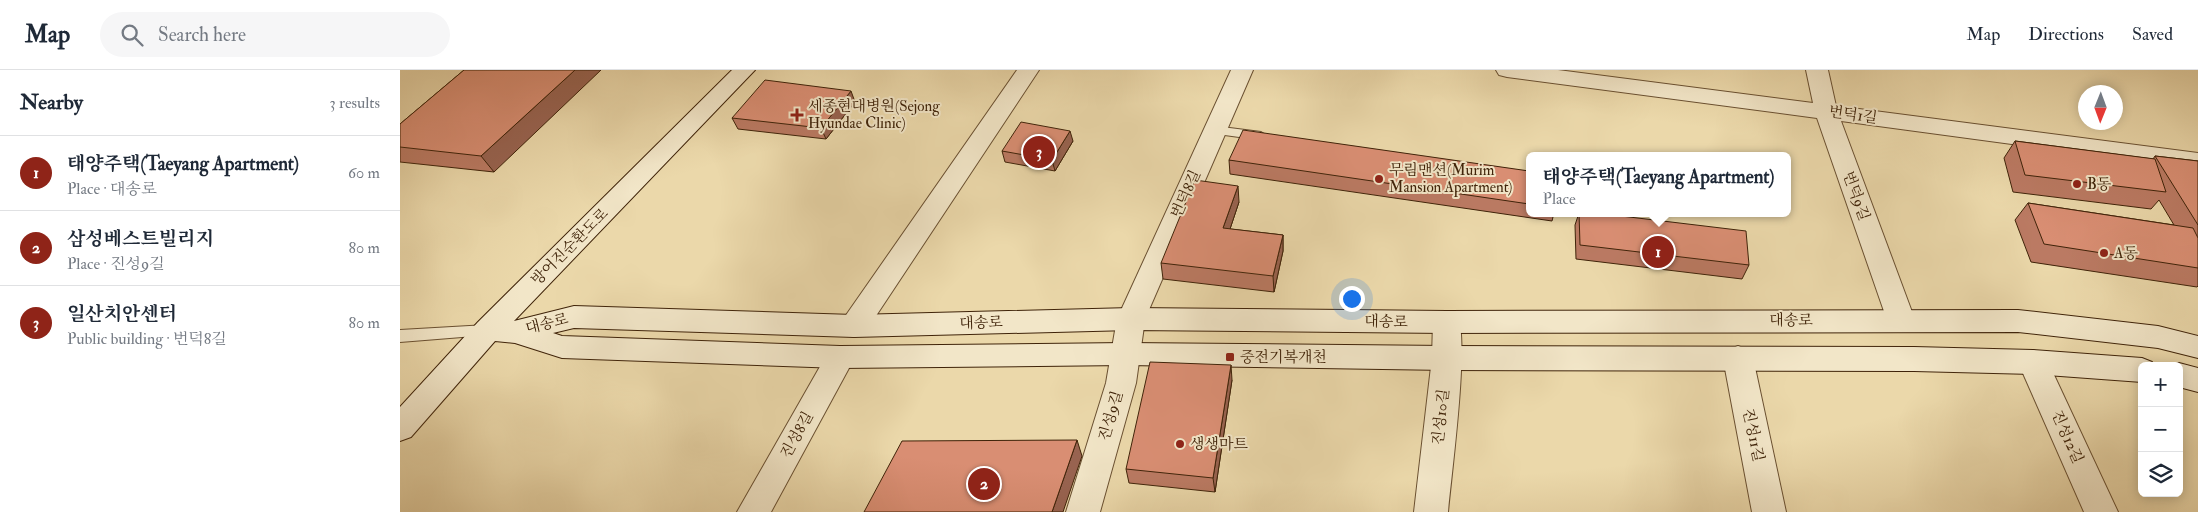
<!DOCTYPE html>
<html lang="en">
<head>
<meta charset="utf-8">
<style>
	body { margin:0; font-family:"IM FELL Double Pica","Noto Serif KR",serif; background:#f6f6f7; color:#1f2937 }
	.controls { position:absolute; right:15px; bottom:15px; display:grid; overflow:hidden; border-radius:8px; box-shadow:0 2px 12px #0003 }
	.controls button { width:45px; height:45px; display:grid; place-items:center; padding:0; border:0; border-bottom:1px solid #e0e1e3; background:#fff; color:#1f2937; font:25px sans-serif }
	.compass { position:absolute; left:1678px; top:15px; width:45px; height:45px; border-radius:50%; background:#fff; box-shadow:0 2px 12px #0003; rotate:181deg }
	.you { position:absolute; left:951px; top:228px; width:18px; height:18px; margin:-12px; border:4px solid #fff; border-radius:50%; background:#1a73e8; box-shadow:0 0 0 8px #1a73e833 }
	.badge { display:grid; place-items:center; width:32px; height:32px; border-radius:50%; background:#8f2418; color:#fff; font-size:16px; font-weight:700 }
	.pin { position:absolute; translate:-50% -50%; border:2px solid #fff; box-shadow:0 1px 5px #0006 }
	.popup { position:absolute; left:1126px; top:82px; width:265px; height:65px; box-sizing:border-box; display:grid; place-content:center; border-radius:8px; background:#fff; filter:drop-shadow(0 1px 4px #0005); font-size:16px; white-space:nowrap; color:#747a83 }
	.popup b { font-size:19px; color:#1f2937 }
	.popup::after { content:''; position:absolute; left:50%; top:100%; margin-left:-10px; border:10px solid transparent; border-top-color:#fff }
	.list { margin:0; padding:0; list-style:none }
	h2 { display:flex; justify-content:space-between; align-items:center; height:65px; margin:0; padding:0 20px; font-size:21px }
	h2 small { font-size:16px; font-weight:400; color:#747a83 }
	.list li { display:grid; grid-template-columns:32px 1fr auto; gap:15px; align-items:center; box-sizing:border-box; height:75px; padding:0 20px; border-top:1px solid #e0e1e3 }
	.list b { display:block; font-size:19px; white-space:nowrap }
	.list p { margin:0; font-size:16px; white-space:nowrap; color:#747a83 }
	.list em { font-size:16px; font-style:normal; color:#747a83 }
	.icon { flex:none; width:28px; height:28px; fill:none; stroke:currentColor; stroke-width:2; stroke-linecap:round; stroke-linejoin:round }
	.map { position:relative; flex:none; width:1798px; height:442px; overflow:hidden }
	header { display:flex; align-items:center; gap:30px; box-sizing:border-box; height:70px; padding:0 25px; background:#fff; border-bottom:1px solid #e0e1e3 }
	header strong { font-size:24px }
	nav { display:flex; gap:28px; margin-inline-start:auto; font-size:18px }
	.search { width:350px; height:45px; background:#f6f6f7; display:flex; align-items:center; gap:12px; box-sizing:border-box; padding:0 18px; border-radius:28px; color:#747a83; font-size:19px }
	main { display:flex }
	aside { flex:1; background:#fff }
	.map>svg:first-child { display:block }
	.lines { fill:none; stroke-linecap:round; stroke-linejoin:round }
	.lane-casing { stroke:#6a5031; stroke-width:2 }
	.street-casing { stroke:#6a5031; stroke-width:2 }
	.secondary-casing { stroke:#3f2309; stroke-width:2 }
	.lane { fill:#f2e6c8; fill-rule:evenodd }
	.street { fill:#f2e6c8; fill-rule:evenodd }
	.secondary { fill:#f2e6c8; fill-rule:evenodd }
	.wall { fill:#bb7a63; stroke:#3f2309 }
	.shaded-wall { fill:#986350; stroke:#3f2309 }
	.building { fill:#d98e73; stroke:#3f2309 }
	.poi-dot { fill:#8f2418; stroke:#f2e6c8; stroke-width:2 }
	.labels { text-anchor:middle; dominant-baseline:central; stroke-width:4; stroke-linejoin:round; paint-order:stroke }
	.poi-label { font-size:15px; fill:#3f2309; stroke:#f2e6c8; text-anchor:start }
	.street-label { font-size:15px; fill:#3f2309; stroke:#f2e6c8 }
</style>
</head>
<body>
<header>
<strong>Map</strong>
<div class="search"><svg class="icon" aria-label="search" viewBox="0 0 24 24"><circle cx="10" cy="10" r="6"/><path d="M15 15l6 6"/></svg>Search here</div>
<nav><a>Map</a><a>Directions</a><a>Saved</a></nav>
</header>
<main>
<aside>
<h2>Nearby<small>3 results</small></h2>
<ul class="list">
<li><span class="badge">1</span><div><b>태양주택(Taeyang Apartment)</b><p>Place · 대송로</p></div><em>60 m</em></li>
<li><span class="badge">2</span><div><b>삼성베스트빌리지</b><p>Place · 진성9길</p></div><em>80 m</em></li>
<li><span class="badge">3</span><div><b>일산치안센터</b><p>Public building · 번덕8길</p></div><em>80 m</em></li>
</ul>
</aside>
<div class="map">
<svg width="1798" height="442" viewBox="0 0 1798 442">
	<rect width="100%" height="100%" fill="#ebd8aa"/>
	<filter id="stains"><feTurbulence type="fractalNoise" baseFrequency=".004" numOctaves="4"/><feColorMatrix values="0 0 0 0 .2 0 0 0 0 .09 0 0 0 0 .02 0 0 0 .5 -.17"/></filter>
	<radialGradient id="worn" r=".72"><stop offset=".6" stop-color="#630" stop-opacity="0"/><stop offset="1" stop-color="#630" stop-opacity=".3"/></radialGradient>
	<g class="lines">
		<g class="lane-casing">
			<path id="lane" d="M814,56L861,62L867,66L861,70L810,63L808,60L810,57Z
				M87,255L92,256L94,260L92,264L87,265L0,272V260Z"/>
		</g>
		<g class="street-casing">
			<path id="street" d="M617,0H639L464,264L454,267L444,264L440,256L444,248Z
				M831,0H853L745,249L736,313L700,442H666L706,313L717,249Z
				M1096,0H1158L1413,33L1406,0H1428L1436,36L1798,83V99L1441,51L1515,250L1511,258L1501,261L1491,258L1487,250L1417,48L1107,7L1099,5Z
				M1047,241L1057,244C1070,269 1051,406 1048,442H1014L1032,288L1033,252L1037,244Z
				M440,276L450,279L455,287L371,442H337L430,279Z
				M1338,276L1348,280L1353,288L1386,442H1352L1323,288L1328,280Z
				M1633,280L1643,284L1648,292L1718,442H1684L1618,292L1623,284Z"/>
		</g>
		<g class="secondary-casing">
			<path id="secondary" d="M332,0H355L114,251L174,236L454,245L731,238L1047,241L1618,240L1758,256L1798,266V288L1758,278L1618,262L1047,263L731,260L454,267L174,258L153,263L162,266L440,276L726,273L1047,276L1514,277L1633,280L1742,288L1752,292L1755,296H1742V312L1633,304L1514,301L1047,300L726,295L440,298L162,288L115,273L95,271L11,367L0,371V337L78,252Z
				M1779,293L1798,298V322L1779,317V296H1771Z"/>
		</g>
		<use href="#lane" class="lane"/>
		<use href="#street" class="street"/>
		<use href="#secondary" class="secondary"/>
	</g>
	<path class="wall" d="M64,0L94,102L0,92V54Z
		M455,32L426,69L338,59L332,48Z
		M673,71L655,101L605,92L602,81Z
		M1615,71L1753,89L1755,86L1798,91V216L1797,217L1631,192L1615,150L1628,133L1774,155L1759,130L1751,139L1613,122L1604,88Z
		M829,90L1129,101V143H1154L1152,151L830,104Z
		M839,132L830,159L883,165V181L874,222L763,209L761,193Z
		M1179,143H1196L1349,195L1342,209L1176,189L1175,155Z
		M832,310L815,422L729,413L726,399Z"/>
	<path class="shaded-wall" d="M175,0H201L94,102L81,86Z
		M451,21L455,32L426,69L421,58Z
		M670,61L673,71L655,101L652,90Z
		M838,116L839,132L825,174L823,158Z
		M883,165V181L874,222L873,206Z
		M831,295L832,310L815,422L813,408Z
		M677,370L682,386L663,442H652Z"/>
	<path class="building" d="M64,0H175L81,86L0,77V54Z
		M365,10L451,21L421,58L332,48Z
		M621,52L670,61L652,90L602,81Z
		M843,60L1129,101V134L829,90Z
		M1615,71L1755,89L1766,122L1625,105Z
		M1755,86L1798,91V155Z
		M795,110L838,116L823,158L883,165L873,206L761,193Z
		M1628,133L1793,158L1798,168V198L1644,174Z
		M1179,143H1196L1346,161L1349,195L1180,175Z
		M750,292L831,295L813,408L726,399Z
		M677,370L652,442H464L502,371Z"/>
	<g class="poi-dot">
		<path d="M394.5 37.5h5v5h5v5h-5v5h-5v-5h-5v-5h5z"/>
		<circle cx="979" cy="109" r="5"/>
		<circle cx="1677" cy="114" r="5"/>
		<circle cx="1704" cy="183" r="5"/>
		<rect x="825" y="282" width="10" height="10" rx="2.5"/>
		<circle cx="780" cy="374" r="5"/>
	</g>
	<g class="labels">
		<g class="poi-label">
			<text x="408" y="36">세종현대병원(Sejong<tspan x="408" dy="17">Hyundae Clinic)</tspan></text>
			<text x="989" y="100">무림맨션(Murim<tspan x="989" dy="17">Mansion Apartment)</tspan></text>
			<text x="1687" y="114">B동</text>
			<text x="1714" y="183">A동</text>
			<text x="840" y="287">중전기복개천</text>
			<text x="790" y="374">생생마트</text>
		</g>
		<g class="street-label">
			<text transform="translate(1453 45) rotate(8)">번덕1길</text>
			<text transform="translate(786 124) rotate(-66)">번덕8길</text>
			<text transform="translate(1456 126) rotate(70)">번덕9길</text>
			<text transform="translate(170 177) rotate(-45)">방어진순환도로</text>
			<text x="1391" y="250">대송로</text>
			<text transform="translate(986 252) rotate(1)">대송로</text>
			<text transform="translate(581 253) rotate(-2)">대송로</text>
			<text transform="translate(147 254) rotate(-14)">대송로</text>
			<text transform="translate(711 346) rotate(-74)">진성9길</text>
			<text transform="translate(1041 347) rotate(-84)">진성10길</text>
			<text transform="translate(397 365) rotate(-61)">진성8길</text>
			<text transform="translate(1353 365) rotate(78)">진성11길</text>
			<text transform="translate(1667 367) rotate(66)">진성12길</text>
		</g>
	</g>
	<rect width="100%" height="100%" filter="url(#stains)"/>
	<rect width="100%" height="100%" fill="url(#worn)"/>
</svg>
<div class="controls">
<button>+</button>
<button>−</button>
<button><svg class="icon" aria-label="layers" viewBox="0 0 24 24"><path d="M12 4l9 5-9 5-9-5zM3 14l9 5 9-5"/></svg></button>
</div>
<svg class="compass" viewBox="-18 -18 36 36"><path d="M0-13l5 13h-10z" fill="#e53935"/><path d="M0 13l5-13h-10z" fill="#747a83"/></svg>
<div class="you"></div>
<div class="pin badge" style="left:1258px;top:182px">1</div>
<div class="popup"><b>태양주택(Taeyang Apartment)</b>Place</div>
<div class="pin badge" style="left:584px;top:414px">2</div>
<div class="pin badge" style="left:639px;top:82px">3</div>
</div>
</main>
</body>
</html>
